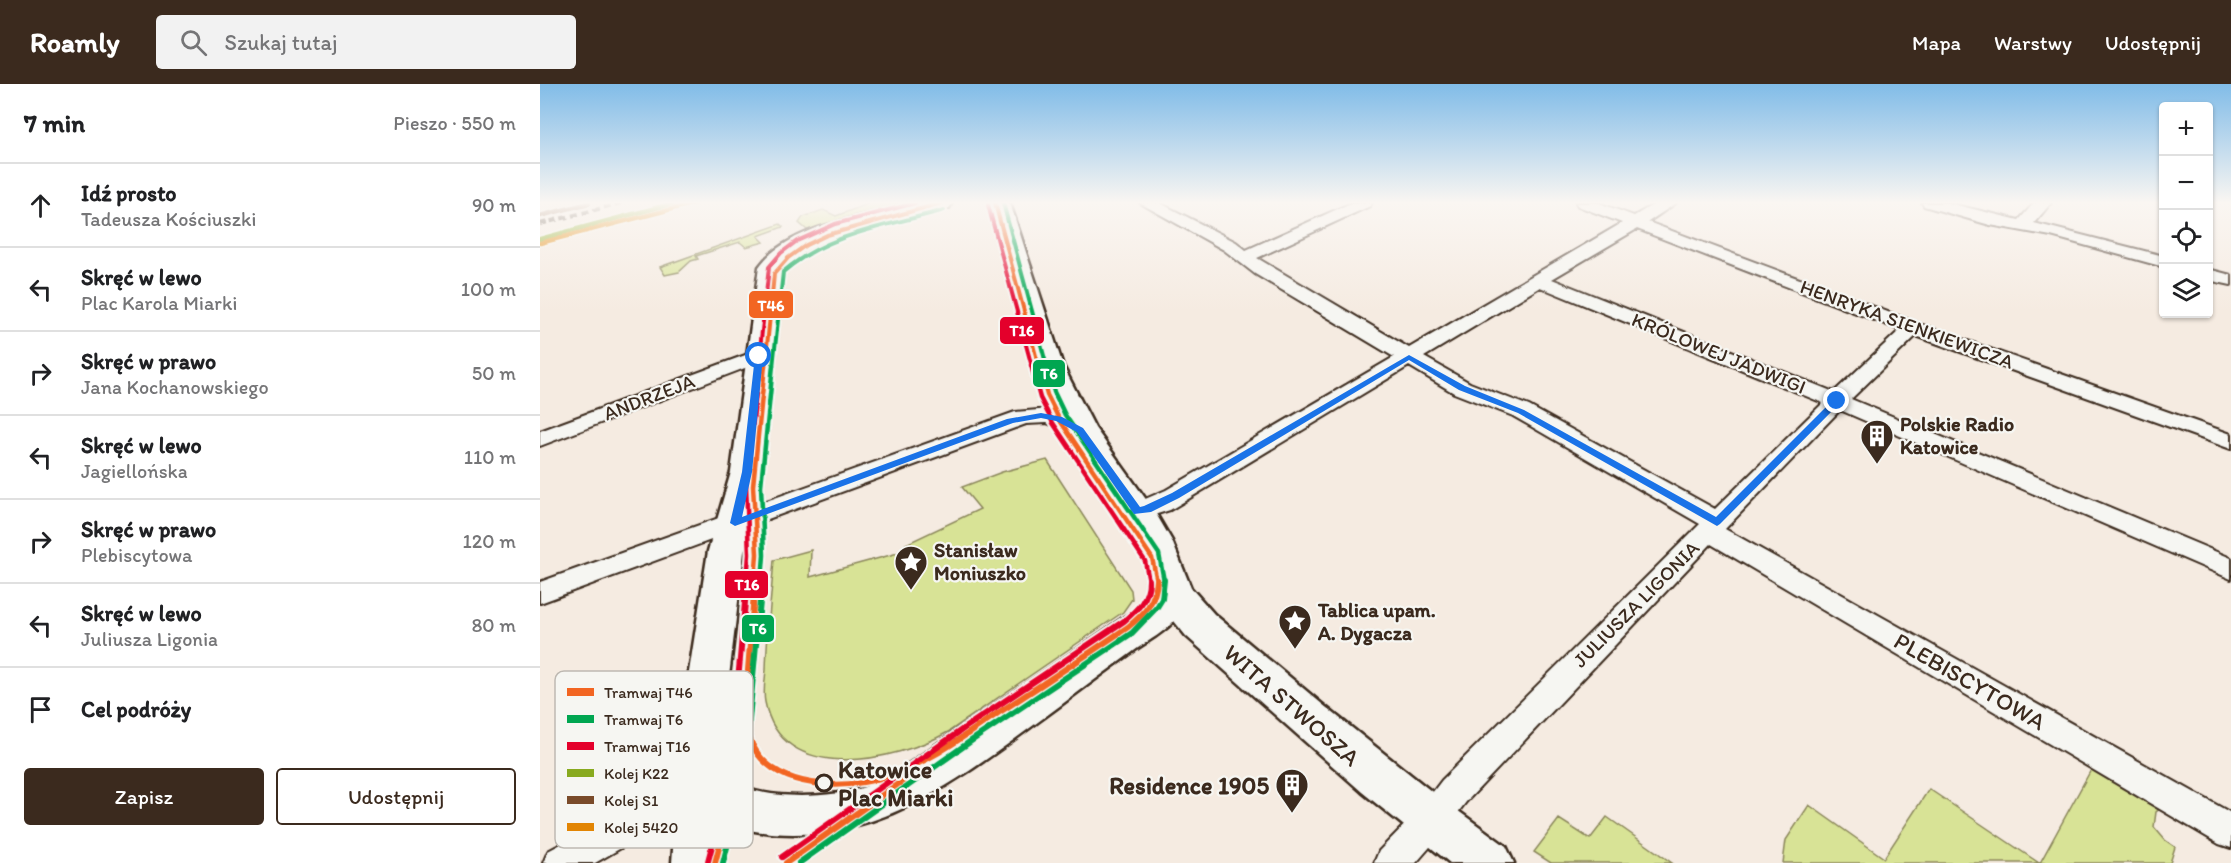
<!DOCTYPE html>
<html lang="pl">
<head>
<meta charset="utf-8">
<style>
	body { margin:0; font-family:Itim,sans-serif; background:#f2f2f2; color:#202124 }
	.controls { position:absolute; right:18px; top:18px; display:grid; overflow:hidden; border-radius:6px; box-shadow:0 2px 4px #0004 }
	.controls button { width:54px; height:54px; display:grid; place-items:center; padding:0; border:0; border-bottom:2px solid #e0e0e0; background:#fff; color:#202124; font:30px sans-serif }
	.stop { position:absolute; width:18px; height:18px; margin:-14px; border:4px solid #1a73e8; border-radius:50%; background:#fff }
	.stop.end { background:#1a73e8; border-color:#fff; box-shadow:0 2px 6px #0008 }
	.list { margin:0; padding:0; list-style:none }
	h2 { display:flex; justify-content:space-between; align-items:center; height:78px; margin:0; padding:0 24px; font-size:26px }
	h2 small { font-size:20px; font-weight:400; color:#757577 }
	.list li { display:grid; grid-template-columns:39px 1fr auto; gap:18px; align-items:center; box-sizing:border-box; height:84px; padding:0 24px; border-top:2px solid #e0e0e0 }
	.list b { display:block; font-size:22px; white-space:nowrap }
	.list p { margin:0; font-size:20px; white-space:nowrap; color:#757577 }
	.list em { font-size:20px; font-style:normal; color:#757577 }
	.actions { display:flex; gap:12px; padding:18px 24px }
	.actions a { flex:1; padding:14px 0; border:2px solid #3b2a1e; border-radius:6px; text-align:center; font-size:21px; color:#3b2a1e }
	.actions .main { background:#3b2a1e; color:#fff }
	.icon { flex:none; width:33px; height:33px; fill:none; stroke:currentColor; stroke-width:2; stroke-linecap:round; stroke-linejoin:round }
	.map { position:relative; flex:none; width:1691px; height:779px; overflow:hidden }
	header { display:flex; align-items:center; gap:36px; box-sizing:border-box; height:84px; padding:0 30px; background:#3b2a1e; color:#fff }
	header strong { font-size:28px }
	nav { display:flex; gap:33px; margin-inline-start:auto; font-size:21px }
	.search { width:420px; height:54px; background:#f2f2f2; display:flex; align-items:center; gap:15px; box-sizing:border-box; padding:0 21px; border-radius:6px; color:#757577; font-size:22px }
	main { display:flex }
	aside { flex:1; background:#fff }
	.map>svg:first-child { display:block }
	.green { fill:#d8e396; stroke:#8a865a; stroke-width:1.5 }
	.lines { fill:none; stroke-linecap:round; stroke-linejoin:round }
	.street-casing { stroke:#3b2a1e; stroke-width:4 }
	.secondary-casing { stroke:#3b2a1e; stroke-width:5 }
	.street { fill:#f6f6f2; fill-rule:evenodd }
	.secondary { fill:#f6f6f2; fill-rule:evenodd }
	.rail { stroke:#3b2a1e; stroke-width:4; stroke-dasharray:7 4; stroke-linecap:butt }
	.rail-1-casing { stroke:#f6f6f2; stroke-width:8 }
	.rail-2-casing { stroke:#f6f6f2; stroke-width:8 }
	.rail-3-casing { stroke:#f6f6f2; stroke-width:8 }
	.rail-1 { stroke:#88aa1f; stroke-width:4.5 }
	.rail-2 { stroke:#7a4b2a; stroke-width:4.5 }
	.rail-3 { stroke:#e28504; stroke-width:4.5 }
	.tram-1-far2-casing { stroke:#f6f6f2; stroke-width:8 }
	.tram-1-far1-casing { stroke:#f6f6f2; stroke-width:9 }
	.tram-1-casing { stroke:#f6f6f2; stroke-width:10 }
	.tram-2-far2-casing { stroke:#f6f6f2; stroke-width:8 }
	.tram-2-far1-casing { stroke:#f6f6f2; stroke-width:9 }
	.tram-2-casing { stroke:#f6f6f2; stroke-width:10 }
	.tram-3-far2-casing { stroke:#f6f6f2; stroke-width:8 }
	.tram-3-far1-casing { stroke:#f6f6f2; stroke-width:9 }
	.tram-3-casing { stroke:#f6f6f2; stroke-width:10 }
	.tram-1-far2 { stroke:#f26522; stroke-width:4 }
	.tram-1-far1 { stroke:#f26522; stroke-width:4.5 }
	.tram-1 { stroke:#f26522; stroke-width:6 }
	.tram-2-far2 { stroke:#00a651; stroke-width:4 }
	.tram-2-far1 { stroke:#00a651; stroke-width:4.5 }
	.tram-2 { stroke:#00a651; stroke-width:6 }
	.tram-3-far2 { stroke:#e4002b; stroke-width:4 }
	.tram-3-far1 { stroke:#e4002b; stroke-width:4.5 }
	.tram-3 { stroke:#e4002b; stroke-width:6 }
	.route { fill:#1a73e8 }
	.stop-dot { fill:#f6f6f2; stroke:#3b2a1e; stroke-width:3 }
	.labels { text-anchor:middle; dominant-baseline:central; stroke-width:4.5; stroke-linejoin:round; paint-order:stroke }
	.street-label { font-size:20px; fill:#3b2a1e; stroke:#f6f6f2 }
	.poi-label { font-size:20px; font-weight:bold; fill:#3b2a1e; stroke:#f6f6f2; text-anchor:start }
	.near-street-label { font-size:24px; fill:#3b2a1e; stroke:#f6f6f2 }
	.near-stop-label { font-size:24px; font-weight:bold; fill:#3b2a1e; stroke:#f6f6f2; text-anchor:start }
	.near-poi-label { font-size:24px; font-weight:bold; fill:#3b2a1e; stroke:#f6f6f2; text-anchor:end }
	.key { fill:#f6f6f2; stroke:#beb9b2; stroke-width:1.5 }
	.key-label { font-size:16px; fill:#3b2a1e }
	.line-badge { stroke:#f6f6f2; stroke-width:2 }
	.badge-label { font-size:16px; text-anchor:middle; font-weight:bold; fill:#fff }
</style>
</head>
<body>
<header>
<strong>Roamly</strong>
<div class="search"><svg class="icon" aria-label="search" viewBox="0 0 24 24"><circle cx="10" cy="10" r="6"/><path d="M15 15l6 6"/></svg>Szukaj tutaj</div>
<nav><a>Mapa</a><a>Warstwy</a><a>Udostępnij</a></nav>
</header>
<main>
<aside>
<h2>7 min<small>Pieszo · 550 m</small></h2>
<ul class="list">
<li><svg class="icon" aria-label="ahead" viewBox="0 0 24 24"><path d="M12 20V5M6 11l6-6 6 6"/></svg><div><b>Idź prosto</b><p>Tadeusza Kościuszki</p></div><em>90 m</em></li>
<li><svg class="icon" aria-label="left" viewBox="0 0 24 24"><path d="M17 20v-9H6M10 6l-5 5 5 5"/></svg><div><b>Skręć w lewo</b><p>Plac Karola Miarki</p></div><em>100 m</em></li>
<li><svg class="icon" aria-label="right" viewBox="0 0 24 24"><path d="M7 20v-9h11M14 6l5 5-5 5"/></svg><div><b>Skręć w prawo</b><p>Jana Kochanowskiego</p></div><em>50 m</em></li>
<li><svg class="icon" aria-label="left" viewBox="0 0 24 24"><path d="M17 20v-9H6M10 6l-5 5 5 5"/></svg><div><b>Skręć w lewo</b><p>Jagiellońska</p></div><em>110 m</em></li>
<li><svg class="icon" aria-label="right" viewBox="0 0 24 24"><path d="M7 20v-9h11M14 6l5 5-5 5"/></svg><div><b>Skręć w prawo</b><p>Plebiscytowa</p></div><em>120 m</em></li>
<li><svg class="icon" aria-label="left" viewBox="0 0 24 24"><path d="M17 20v-9H6M10 6l-5 5 5 5"/></svg><div><b>Skręć w lewo</b><p>Juliusza Ligonia</p></div><em>80 m</em></li>
<li><svg class="icon" aria-label="arrive" viewBox="0 0 24 24"><path d="M6 21V4h12l-3 4 3 4H6"/></svg><div><b>Cel podróży</b></div></li>
</ul>
<div class="actions"><a class="main">Zapisz</a><a>Udostępnij</a></div>
</aside>
<div class="map">
<svg width="1691" height="779" viewBox="0 0 1691 779">
	<rect width="100%" height="100%" fill="#f5ebe1"/>
	<filter id="ink" filterUnits="userSpaceOnUse"><feTurbulence type="fractalNoise" baseFrequency=".0167" numOctaves="2"/><feDisplacementMap in="SourceGraphic" scale="12" xChannelSelector="R" yChannelSelector="G"/><feConvolveMatrix kernelMatrix="1 2 1 2 8 2 1 2 1" color-interpolation-filters="sRGB"/></filter>
	<g filter="url(#ink)">
		<path class="green" d="M330,119H369L267,146L259,139L263,133L283,126L296,132Z
			M240,140L243,143L218,152L224,158L206,163L200,158L156,172L158,175L151,177L139,188L125,191L120,183Z
			M507,376L591,506L592,515L583,528L408,648C355,678 241,702 225,618C223,608 225,596 226,586C227,549 231,513 234,476L271,466L270,493L369,466L366,460L440,425L422,403L462,388Z
			M1552,684L1621,724L1616,728L1614,743L1625,756L1635,763L1630,779H1500Z
			M1389,705L1499,779H1243L1246,756L1269,721L1344,774Z
			M1067,733L1132,779H1011L994,768L1019,735L1050,755Z"/>
		<g class="lines">
			<g class="street-casing">
				<path id="street" d="M600,119H620L696,158L706,166L811,119H832L830,122L717,174L869,264L1082,139L1038,122L1036,119H1059L1094,132L1116,119H1136L1108,138L1380,240L1691,350V365L1376,252L1311,315L1691,474V495L1300,326L1185,445L1691,729V764L1679,760L1171,460L926,718L903,748L876,779H834L839,767L879,726L902,696L1160,440L973,332L914,309L869,282L630,426L598,436L589,434L585,428L589,422L626,406L854,273L715,190L684,166ZM1097,145L1360,246L1294,308L1012,195ZM1000,203L1283,319L1175,425L989,322L930,299L884,273Z
					M1382,119H1408L1479,136L1494,119H1511L1494,139L1624,172V183L1511,152L1450,141L1384,122Z
					M1668,185L1691,191V201L1668,196Z
					M219,266L226,268L229,272L226,276L0,362V347Z
					M510,325L548,341L551,346L548,351L540,353L532,351L507,339L486,340L0,519V498L475,328Z
					M161,685L173,689L178,700L173,711L55,779H3L8,767Z"/>
			</g>
			<g class="secondary-casing">
				<path id="secondary" d="M374,119H412L409,124C358,136 280,147 243,185L223,388L204,467L185,626L184,692C213,718 289,715 325,703C358,691 389,665 418,645C480,604 542,562 603,520L615,508L596,457L583,432L524,346L495,282L448,119H470L523,282L555,344L615,428L632,457L651,504L674,530L782,620L891,707L966,762L974,779H910L822,708L646,552L634,537C624,548 610,556 598,564C572,583 546,602 521,621C417,697 321,779 183,740L182,779H132L143,626L168,467L191,388L219,183C246,143 329,130 374,119Z"/>
			</g>
			<use href="#street" class="street"/>
			<use href="#secondary" class="secondary"/>
			<path class="rail" d="M0,140L81,119"/>
			<g class="rail-1-casing">
				<path id="rail-1" d="M0,155L134,119"/>
			</g>
			<g class="rail-2-casing">
				<path id="rail-2" d="M0,132L49,119"/>
			</g>
			<g class="rail-3-casing">
				<path id="rail-3" d="M0,159L155,119"/>
			</g>
			<use href="#rail-1" class="rail-1"/>
			<use href="#rail-2" class="rail-2"/>
			<use href="#rail-3" class="rail-3"/>
			<g class="tram-1-far2-casing">
				<path id="tram-1-far2" d="M455,119L499,283
					M225,283L234,190L248,174L266,161L287,151L401,119"/>
			</g>
			<g class="tram-1-far1-casing">
				<path id="tram-1-far1" d="M499,281L507,311L519,335L612,474L617,497
					M215,497L217,470L213,402L225,281"/>
			</g>
			<g class="tram-1-casing">
				<path id="tram-1" d="M215,496L204,638C208,651 212,664 222,675C251,706 309,705 347,692C388,679 423,653 458,629C502,601 545,572 588,543C604,530 616,518 617,496
					M175,779L196,699L205,614
					M246,779L368,693"/>
			</g>
			<g class="tram-2-far2-casing">
				<path id="tram-2-far2" d="M463,119L507,283
					M233,283L243,188C288,149 348,142 404,126"/>
			</g>
			<g class="tram-2-far1-casing">
				<path id="tram-2-far1" d="M507,281L514,308L525,331L619,470L624,497
					M222,497L224,471L221,402L233,281"/>
			</g>
			<g class="tram-2-casing">
				<path id="tram-2" d="M183,779L203,700L222,496
					M259,779L431,657L592,549L617,523L622,515L624,496"/>
			</g>
			<g class="tram-3-far2-casing">
				<path id="tram-3-far2" d="M448,121L492,283
					M218,283L229,183L241,169L257,157L295,140L375,119"/>
			</g>
			<g class="tram-3-far1-casing">
				<path id="tram-3-far1" d="M491,281L500,314L513,339L605,477L609,497
					M207,497L209,470L206,401L219,281"/>
			</g>
			<g class="tram-3-casing">
				<path id="tram-3" d="M242,773L423,645L584,537C598,525 609,515 609,496
					M168,777L189,698L207,496"/>
			</g>
			<use href="#tram-1-far2" class="tram-1-far2"/>
			<use href="#tram-1-far1" class="tram-1-far1"/>
			<use href="#tram-1" class="tram-1"/>
			<use href="#tram-2-far2" class="tram-2-far2"/>
			<use href="#tram-2-far1" class="tram-2-far1"/>
			<use href="#tram-2" class="tram-2"/>
			<use href="#tram-3-far2" class="tram-3-far2"/>
			<use href="#tram-3-far1" class="tram-3-far1"/>
			<use href="#tram-3" class="tram-3"/>
		</g>
	</g>
	<linearGradient id="sky" x2="0" y2="1"><stop stop-color="#81bce8"/><stop offset="0.52" stop-color="#faf6f2"/><stop offset="1" stop-color="#faf6f2" stop-opacity="0"/></linearGradient>
	<rect width="1691" height="228" fill="url(#sky)"/>
	<path class="route" d="M219,270L223,272L212,388L202,433L467,335L501,329L522,333L543,344L600,423L604,422L632,409L869,271L925,302L984,326L1176,433L1294,315L1302,317L1180,440L1177,442L978,329L919,306L869,276L639,414L611,428L594,430L537,348L516,337L501,334L473,339L195,442L190,439L202,388L215,272Z"/>
	<defs>
		<g id="building-pin" transform="scale(1.725)"><path d="M0 17L-7.5 6A9.5 9.5 0 1 1 7.5 6Z" fill="#3b2a1e" stroke="#f6f6f2"/><path d="M-4-6H4V6H1V3H-1V6H-4ZM-2.5-4.3h1.7v1.8h-1.7ZM.8-4.3h1.7v1.8H.8ZM-2.5-1h1.7V.8h-1.7ZM.8-1h1.7V.8H.8Z" fill="#fff"/></g>
		<g id="sight-pin" transform="scale(1.725)"><path d="M0 17L-7.5 6A9.5 9.5 0 1 1 7.5 6Z" fill="#3b2a1e" stroke="#f6f6f2"/><path d="M0-6L1.8-2.2L6-1.7L2.9 1.2L3.7 5.4L0 3.3L-3.7 5.4L-2.9 1.2L-6-1.7L-1.8-2.2Z" fill="#fff"/></g>
	</defs>
	<g fill-rule="evenodd">
		<use href="#building-pin" x="1337" y="352"/>
		<use href="#sight-pin" x="371" y="478"/>
		<use href="#sight-pin" x="755" y="537"/>
		<use href="#building-pin" x="752" y="701"/>
	</g>
	<circle class="stop-dot" cx="284" cy="699" r="8"/>
	<g class="labels">
		<g class="street-label">
			<text transform="translate(1367 240) rotate(20)">HENRYKA SIENKIEWICZA</text>
			<text transform="translate(1179 269) rotate(22)">KRÓLOWEJ JADWIGI</text>
			<text transform="translate(109 313) rotate(-21)">ANDRZEJA</text>
			<text transform="translate(1096 520) rotate(-45)">JULIUSZA LIGONIA</text>
		</g>
		<g class="poi-label">
			<text x="1360" y="340">Polskie Radio<tspan x="1360" dy="23">Katowice</tspan></text>
			<text x="394" y="466">Stanisław<tspan x="394" dy="23">Moniuszko</tspan></text>
			<text x="778" y="526">Tablica upam.<tspan x="778" dy="23">A. Dygacza</tspan></text>
		</g>
		<g class="near-street-label">
			<text transform="translate(1430 597) rotate(30)">PLEBISCYTOWA</text>
			<text transform="translate(752 621) rotate(41)">WITA STWOSZA</text>
		</g>
		<g class="near-stop-label">
			<text x="298" y="685">Katowice<tspan x="298" dy="28">Plac Miarki</tspan></text>
		</g>
		<g class="near-poi-label">
			<text x="729" y="701">Residence 1905</text>
		</g>
	</g>
	<rect x="15" y="587" width="198" height="177" rx="9" class="key"/>
	<rect x="27" y="604" width="27" height="8" fill="#f26522"/>
	<rect x="27" y="631" width="27" height="8" fill="#00a651"/>
	<rect x="27" y="658" width="27" height="8" fill="#e4002b"/>
	<rect x="27" y="685" width="27" height="8" fill="#88aa1f"/>
	<rect x="27" y="712" width="27" height="8" fill="#7a4b2a"/>
	<rect x="27" y="739" width="27" height="8" fill="#e28504"/>
	<g class="key-label">
		<text x="64" y="614">Tramwaj T46</text>
		<text x="64" y="641">Tramwaj T6</text>
		<text x="64" y="668">Tramwaj T16</text>
		<text x="64" y="695">Kolej K22</text>
		<text x="64" y="722">Kolej S1</text>
		<text x="64" y="749">Kolej 5420</text>
	</g>
	<g class="line-badge">
		<rect x="208" y="206" width="46" height="29" rx="6" fill="#f26522"/>
		<rect x="459" y="232" width="46" height="29" rx="6" fill="#e4002b"/>
		<rect x="492" y="275" width="34" height="29" rx="6" fill="#00a651"/>
		<rect x="184" y="486" width="45" height="29" rx="6" fill="#e4002b"/>
		<rect x="201" y="530" width="34" height="29" rx="6" fill="#00a651"/>
	</g>
	<g class="badge-label">
		<text x="231" y="227">T46</text>
		<text x="482" y="252">T16</text>
		<text x="509" y="295">T6</text>
		<text x="207" y="506">T16</text>
		<text x="218" y="550">T6</text>
	</g>
</svg>
<div class="controls">
<button>+</button>
<button>−</button>
<button><svg class="icon" aria-label="locate" viewBox="0 0 24 24"><circle cx="12" cy="12" r="6"/><path d="M12 2v4M12 18v4M2 12h4M18 12h4"/></svg></button>
<button><svg class="icon" aria-label="layers" viewBox="0 0 24 24"><path d="M12 4l9 5-9 5-9-5zM3 14l9 5 9-5"/></svg></button>
</div>
<div class="stop" style="left:219px;top:272px"></div>
<div class="stop end" style="left:1297px;top:317px"></div>
</div>
</main>
</body>
</html>
